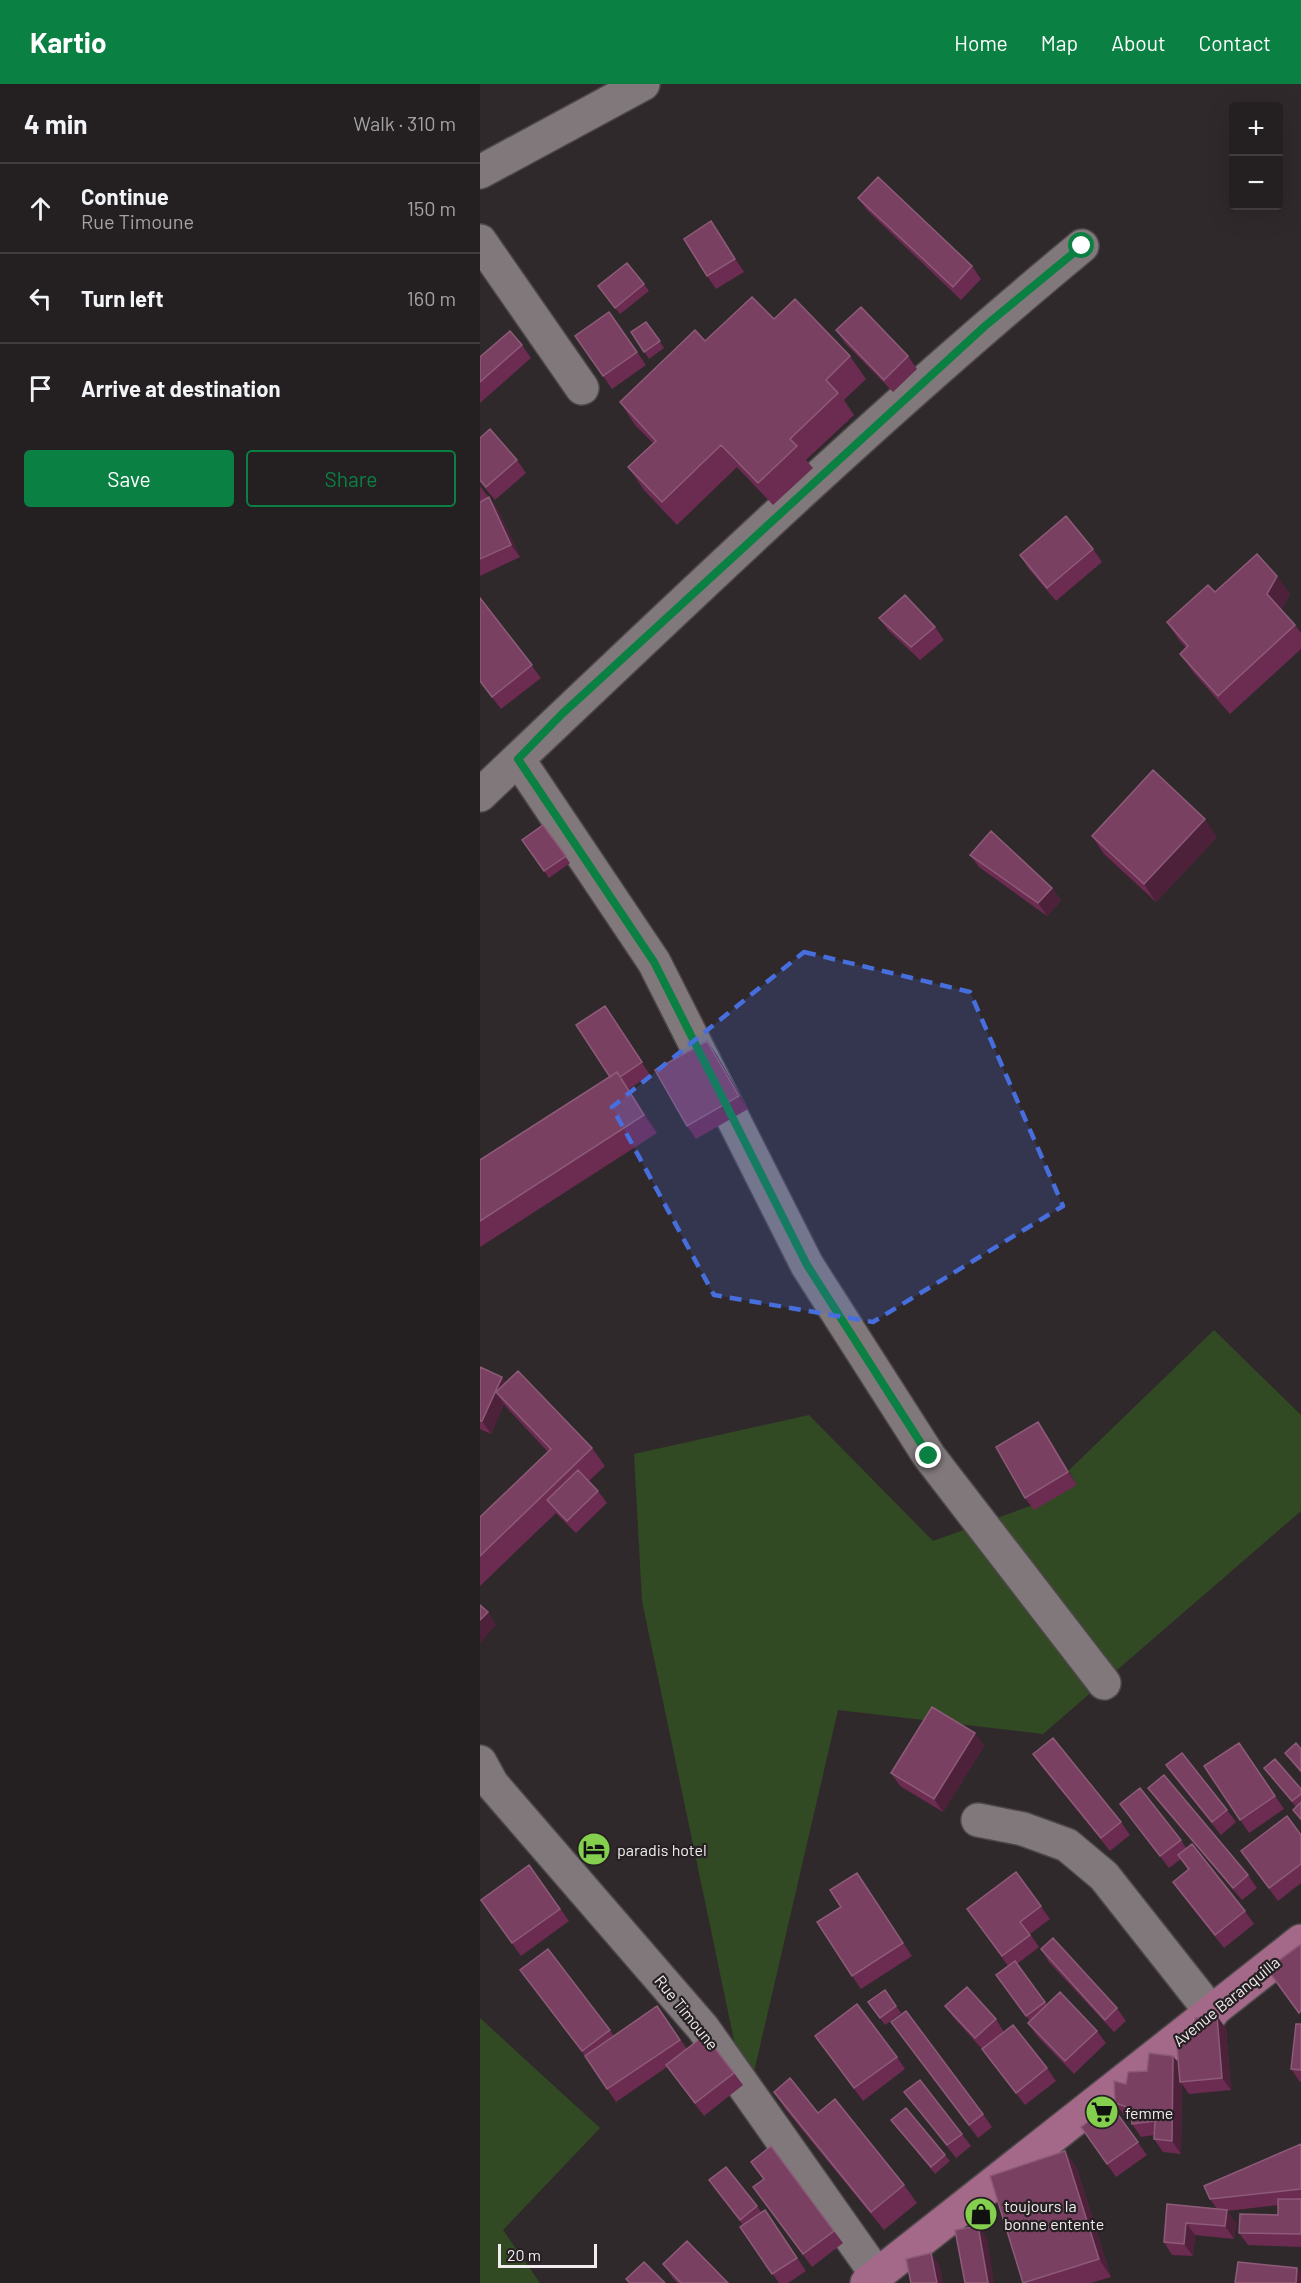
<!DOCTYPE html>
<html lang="en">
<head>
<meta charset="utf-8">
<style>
	body { margin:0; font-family:Barlow,sans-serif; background:#302c2e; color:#f1f3f6 }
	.controls { position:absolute; right:18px; top:18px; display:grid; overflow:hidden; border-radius:6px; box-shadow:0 6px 24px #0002 }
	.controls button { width:54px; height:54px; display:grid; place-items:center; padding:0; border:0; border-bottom:2px solid #413d3f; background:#241f21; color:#f1f3f6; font:30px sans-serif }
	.scale { position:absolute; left:18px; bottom:15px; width:99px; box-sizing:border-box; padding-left:6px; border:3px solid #f1edef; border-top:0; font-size:16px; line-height:21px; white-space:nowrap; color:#f1edef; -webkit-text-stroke:4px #262023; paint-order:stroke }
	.stop { position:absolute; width:18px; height:18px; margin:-14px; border:4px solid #0b8043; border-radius:50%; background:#fff }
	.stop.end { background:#0b8043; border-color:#fff; box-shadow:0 2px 6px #0008 }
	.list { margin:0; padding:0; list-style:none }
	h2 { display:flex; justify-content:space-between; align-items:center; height:78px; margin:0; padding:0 24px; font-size:26px }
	h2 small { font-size:20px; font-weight:400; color:#a3a2a5 }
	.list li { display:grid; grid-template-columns:39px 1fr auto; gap:18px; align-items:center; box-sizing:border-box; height:90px; padding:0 24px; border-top:2px solid #413d3f }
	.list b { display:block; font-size:22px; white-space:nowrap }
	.list p { margin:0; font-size:20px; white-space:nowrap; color:#a3a2a5 }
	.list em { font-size:20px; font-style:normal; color:#a3a2a5 }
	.actions { display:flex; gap:12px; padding:18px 24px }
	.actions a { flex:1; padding:14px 0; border:2px solid #0b8043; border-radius:6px; text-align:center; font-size:21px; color:#0b8043 }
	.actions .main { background:#0b8043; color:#fff }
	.icon { flex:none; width:33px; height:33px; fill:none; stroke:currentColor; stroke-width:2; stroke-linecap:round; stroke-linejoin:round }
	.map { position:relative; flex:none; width:821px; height:2199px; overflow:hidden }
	header { display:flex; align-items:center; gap:36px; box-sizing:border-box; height:84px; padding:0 30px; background:#0b8043; color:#fff }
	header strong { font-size:28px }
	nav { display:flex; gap:33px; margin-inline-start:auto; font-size:21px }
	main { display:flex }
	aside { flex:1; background:#241f21 }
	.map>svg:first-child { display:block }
	.green { fill:#324a23 }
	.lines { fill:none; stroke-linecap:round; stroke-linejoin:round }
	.minor-casing { stroke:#4c4749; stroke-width:36 }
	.major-casing { stroke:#4c4749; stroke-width:36 }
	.minor { stroke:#80787b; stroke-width:33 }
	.major { stroke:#a46988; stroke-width:33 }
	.wall { fill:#6c2b51 }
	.shaded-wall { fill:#4e213b }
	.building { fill:#7a4062; stroke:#8d5b78; stroke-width:1.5 }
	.route { stroke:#0b8043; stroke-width:8 }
	.marked { fill:#476edd; fill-opacity:0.2; stroke:#476edd; stroke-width:4.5; stroke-dasharray:12 8; stroke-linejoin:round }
	.labels { text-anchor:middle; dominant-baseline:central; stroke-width:4.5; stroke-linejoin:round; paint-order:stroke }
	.poi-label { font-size:16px; fill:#f1edef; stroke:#262023; text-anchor:start }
	.street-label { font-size:16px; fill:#f1edef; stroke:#262023 }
</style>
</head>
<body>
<header>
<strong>Kartio</strong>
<nav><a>Home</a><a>Map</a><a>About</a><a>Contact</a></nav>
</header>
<main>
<aside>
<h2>4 min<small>Walk · 310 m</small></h2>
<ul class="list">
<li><svg class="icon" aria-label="ahead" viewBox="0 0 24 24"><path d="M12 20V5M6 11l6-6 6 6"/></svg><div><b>Continue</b><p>Rue Timoune</p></div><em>150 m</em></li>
<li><svg class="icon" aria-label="left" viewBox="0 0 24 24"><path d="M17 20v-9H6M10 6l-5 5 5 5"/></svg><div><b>Turn left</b></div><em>160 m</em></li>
<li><svg class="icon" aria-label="arrive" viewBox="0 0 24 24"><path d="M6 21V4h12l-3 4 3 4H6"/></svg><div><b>Arrive at destination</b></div></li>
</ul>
<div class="actions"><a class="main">Save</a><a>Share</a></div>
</aside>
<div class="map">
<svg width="821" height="2199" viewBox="0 0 821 2199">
	<rect width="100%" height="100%" fill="#30292c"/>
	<path class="green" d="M734,1246L821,1331V1427L563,1650L358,1626L267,2018L162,1517L154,1370L329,1331L453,1457L553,1421Z
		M0,1934L120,2044L23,2146L60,2199H0Z"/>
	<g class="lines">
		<g class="minor-casing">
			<path id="minor" d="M0,88L163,0
				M0,157L102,304
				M38,675L174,878L327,1181L449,1372L624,1599
				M0,711C197,524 393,335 602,162
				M0,1678L12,1700L223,1944L397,2191
				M498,1736L543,1745L587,1761L624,1792L732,1929"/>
		</g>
		<g class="major-casing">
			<path id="major" d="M387,2199L821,1857"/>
		</g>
		<use href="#minor" class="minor"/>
		<use href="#major" class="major"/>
	</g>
	<path class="wall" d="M378,114L492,182L501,195L481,216L387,126Z
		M240,150L264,188L236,205L227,192Z
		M164,200L169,207L140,230L118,202Z
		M129,228L166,281L132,305L95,252Z
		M294,235L370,272L386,295L364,316L374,331L326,376L333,384L293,421L257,383L197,441L164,406L148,383L173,359L155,341L140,318L225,257Z
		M166,238L184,264L169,275L151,248Z
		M356,246L428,272L437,285L413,308L365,259Z
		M42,261L51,274L0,319V273Z
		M0,354L37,376L46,389L15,416L0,398Z
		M0,402L18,426L40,473L0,492Z
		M613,465L622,478L576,517L548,484L540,471Z
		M735,508L810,510L801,526L815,541L821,549V565L750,630L713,588L700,570L706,564L699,556L687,538Z
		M0,514L61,594L21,625L0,598Z
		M399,534L455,543L464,556L440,576L408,546Z
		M63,741L90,779L69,794L42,756Z
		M612,752L737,753L676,818L624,770Z
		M490,771L572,804L581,817L567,832L499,783Z
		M125,922L170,991L149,1005L177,1049L0,1163V1076L130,993Z
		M227,957L236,970L268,1025L216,1055L207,1042Z
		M0,1283L22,1293L26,1299L112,1364L125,1382L109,1397L118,1407L127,1419L96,1449L76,1429L0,1502V1433L68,1368L29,1326L24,1320L11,1350L0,1345Z
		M567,1351L597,1401L554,1426L545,1414Z
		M495,1649L504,1662L463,1728L420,1702L411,1689Z
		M759,1659L804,1725L769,1749L724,1682Z
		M821,1665V1689L805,1669Z
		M553,1670L641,1738L650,1751L630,1767L562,1683Z
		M686,1681L747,1726L756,1738L741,1751L695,1694Z
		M784,1684L821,1705V1737L813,1726L816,1723Z
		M668,1704L768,1791L777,1804L762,1816L677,1716Z
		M640,1720L701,1756L706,1764L765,1827L774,1840L744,1864L702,1811L693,1798L708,1786L701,1775L689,1784Z
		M821,1751V1799L798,1817L761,1767Z
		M49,1781L89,1837L41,1872L1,1816Z
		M536,1788L570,1835L550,1850L559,1863L537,1880L567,1921L617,1947L626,1959L594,1990L557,1952L548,1939L550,1937L516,1891L528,1882L487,1825Z
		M377,1789L432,1872L381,1905L372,1892L361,1823Z
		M68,1865L134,1952L177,1922L207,1965L254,1989L263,2001L224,2032L187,1983L136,2018L105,1972L40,1886Z
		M561,1865L637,1924L646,1937L634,1948L569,1878Z
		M405,1906L421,1929L405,1941L388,1918Z
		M465,1922L516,1935L524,1948L567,1984L576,1997L545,2021L511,1978L502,1965L474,1934Z
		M737,1932L746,1945L751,2006L709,2010L702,2000L701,2070L683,2068L674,2055V2051L661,2053L652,2040L651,2034L644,2031L635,2019L646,2000L693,1972L698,1979L716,1949Z
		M411,1938L503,2030L512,2043L498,2054Z
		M821,1940V1998H820L811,1985Z
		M335,1952L417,1973L425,1985L383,2017Z
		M294,2008L338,2029L424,2101L437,2119L404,2146L306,2026Z
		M424,2008L482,2050L491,2062L476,2074Z
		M631,2021L667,2071L636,2093L601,2043Z
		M411,2036L465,2071L470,2077L455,2090Z
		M821,2060V2163L768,2161L759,2149L798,2131V2121L747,2127L756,2139L754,2155L715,2151L713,2172L692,2171L684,2158L687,2120L737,2125L730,2115Z
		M585,2067L597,2085L631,2193L611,2199H544Z
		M271,2078L354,2147L363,2159L332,2183L282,2115L283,2095Z
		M233,2103L277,2122L281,2128L285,2126L326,2187L308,2199H299L260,2143L263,2141Z
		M183,2180L248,2199H197L192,2193Z"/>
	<path class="shaded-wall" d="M231,137L240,150L264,188L255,175Z
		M9,413L18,426L40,473L31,461Z
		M797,492L810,510L800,528L787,510Z
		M725,735L737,753L676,818L664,800Z
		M572,804L581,817L567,832L558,819Z
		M227,957L236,970L268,1025L259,1012Z
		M137,988L149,1006L177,1049L164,1031Z
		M22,1293L31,1305L16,1308L24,1320L11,1350L2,1337Z
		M558,1338L567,1351L597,1401L588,1388Z
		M8,1528L16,1541L0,1559V1536Z
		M495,1649L504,1662L463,1728L454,1715Z
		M377,1789L386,1801L432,1872L423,1859Z
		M737,1932L746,1945L751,2006L742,1994Z
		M693,1972L702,1984L700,1998L702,2000L701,2070L692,2057Z
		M585,2067L597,2085L631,2193L619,2175Z
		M747,2126L756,2139L754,2155L745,2142Z
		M706,2139L715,2151L713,2172L704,2160Z
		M498,2142L507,2154L514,2199H508Z
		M451,2169L460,2182L463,2199H457Z
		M817,2184L821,2189V2199H816Z"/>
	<path class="building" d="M398,93L492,182L473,203L378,114Z
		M231,137L255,175L227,192L204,155Z
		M147,179L164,200L135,224L118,202Z
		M272,213L294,235L315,215L370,272L346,296L358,309L310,355L317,362L278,399L241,361L182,418L148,383L176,357L140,318L215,246L225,257Z
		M381,223L428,272L404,296L356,246Z
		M129,228L157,268L123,292L95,252Z
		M166,238L180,257L164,268L151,248Z
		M30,247L42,261L0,298V273Z
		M10,345L37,376L6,403L0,396V354Z
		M9,413L31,461L0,475V418Z
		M586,432L613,465L567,504L540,471Z
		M777,470L797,492L787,510L815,541L738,612L700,570L708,562L687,538L728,501L735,508Z
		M425,511L455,543L431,563L399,534Z
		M0,514L52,581L12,613L0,597Z
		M673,686L725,735L664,800L612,752Z
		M63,741L86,772L64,787L42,756Z
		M511,747L572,804L558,819L490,771Z
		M125,922L162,978L140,993L137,988L130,993L96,941Z
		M227,957L259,1012L207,1042L175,986Z
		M137,988L164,1031L0,1137V1076Z
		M0,1283L22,1293L2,1337H0Z
		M38,1287L112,1364L0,1472V1433L71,1365L16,1308Z
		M558,1338L588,1388L545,1414L516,1363Z
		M98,1386L118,1407L87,1437L67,1416Z
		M0,1521L8,1528L0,1536Z
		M452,1623L495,1649L454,1715L411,1689Z
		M573,1654L641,1738L621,1754L553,1670Z
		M759,1659L795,1712L760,1736L724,1682Z
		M816,1659L821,1665V1687L805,1669Z
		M702,1669L747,1726L732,1738L686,1681Z
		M795,1675L821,1705V1710L812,1717L784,1684Z
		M684,1691L768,1791L753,1804L668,1704Z
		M660,1704L701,1756L680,1772L640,1720Z
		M821,1718V1735L813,1726Z
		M807,1732L821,1751V1780L789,1804L761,1767Z
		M712,1760L765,1827L735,1851L693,1798L709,1785L698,1771Z
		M49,1781L80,1825L32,1859L1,1816Z
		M536,1788L561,1822L540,1838L550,1851L522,1872L487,1825Z
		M377,1789L423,1859L372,1892L337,1838L361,1823L350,1806Z
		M573,1854L637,1924L625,1936L561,1865Z
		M821,1860V1927L819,1929L787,1885Z
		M68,1865L130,1946L102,1967L40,1886Z
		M535,1877L565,1918L546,1932L516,1891Z
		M487,1903L516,1935L495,1954L465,1922Z
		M405,1906L416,1922L400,1934L388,1918Z
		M580,1908L617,1947L585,1977L548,1939Z
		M377,1920L417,1973L374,2004L335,1952Z
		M177,1922L200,1956L127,2005L105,1972Z
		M426,1927L503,2030L489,2041L411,1938Z
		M737,1932L742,1994L700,1998L696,1951L716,1949L715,1934Z
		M816,1940H821V1986L811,1985Z
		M533,1941L567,1984L536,2009L502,1965Z
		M225,1951L254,1989L215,2019L186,1981Z
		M669,1969L693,1972L692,2057L674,2055L675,2037L652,2040L650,2024L635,2019L634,1997L646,2000L648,1988L667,1987Z
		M310,1994L338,2029L355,2015L424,2101L391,2128L294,2008Z
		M440,1996L482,2050L467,2061L424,2008Z
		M631,2021L658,2058L627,2080L601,2043Z
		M426,2024L465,2071L451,2083L411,2036Z
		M821,2060V2105L730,2115L724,2102Z
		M291,2062L354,2147L323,2170L273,2103L284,2095L271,2078Z
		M585,2067L619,2175L543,2199L510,2092Z
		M246,2083L277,2122L260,2136L229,2096Z
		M798,2115H821V2150L759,2149L760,2130L798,2131Z
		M687,2120L747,2126L745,2142L706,2139L704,2160L684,2158Z
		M285,2126L317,2174L292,2190L260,2143Z
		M498,2142L508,2199H485L475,2146Z
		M207,2157L248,2199H201L183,2180Z
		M451,2169L457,2199H431L426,2175Z
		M164,2178L185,2199H150L146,2195Z
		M758,2178L817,2184L816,2199H755Z"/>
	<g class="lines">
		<path class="route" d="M449,1372L327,1181L174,878L38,675L82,630L505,242L602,162"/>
	</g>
	<path class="marked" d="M324,868L490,908L583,1122L393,1238L234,1211L132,1023Z"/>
	<defs>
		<g id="hotel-disc" transform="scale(1.725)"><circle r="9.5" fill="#84cf4d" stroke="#262023"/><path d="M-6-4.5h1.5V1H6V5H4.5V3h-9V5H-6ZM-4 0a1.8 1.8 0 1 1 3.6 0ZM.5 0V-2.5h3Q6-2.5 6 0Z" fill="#111"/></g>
		<g id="supermarket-disc" transform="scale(1.725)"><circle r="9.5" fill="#84cf4d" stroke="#262023"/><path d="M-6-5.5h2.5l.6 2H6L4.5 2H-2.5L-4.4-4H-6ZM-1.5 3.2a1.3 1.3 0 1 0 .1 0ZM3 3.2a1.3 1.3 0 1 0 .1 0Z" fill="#111"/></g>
		<g id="shop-disc" transform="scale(1.725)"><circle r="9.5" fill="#84cf4d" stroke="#262023"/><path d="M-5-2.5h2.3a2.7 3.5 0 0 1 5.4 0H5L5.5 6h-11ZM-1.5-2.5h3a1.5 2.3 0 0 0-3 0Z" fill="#111"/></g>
	</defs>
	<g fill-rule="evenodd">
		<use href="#hotel-disc" x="114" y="1765"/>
		<use href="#supermarket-disc" x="622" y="2028"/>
		<use href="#shop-disc" x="501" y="2130"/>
	</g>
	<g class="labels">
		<g class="poi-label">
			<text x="137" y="1765">paradis hotel</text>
			<text x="645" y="2028">femme</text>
			<text x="524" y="2121">toujours la<tspan x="524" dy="18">bonne entente</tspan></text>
		</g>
		<g class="street-label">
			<text transform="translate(746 1917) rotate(-39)">Avenue Baranquilla</text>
			<text transform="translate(207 1928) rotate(51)">Rue Timoune</text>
		</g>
	</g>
</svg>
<div class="controls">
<button>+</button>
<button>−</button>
</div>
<div class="scale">20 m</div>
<div class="stop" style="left:602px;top:162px"></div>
<div class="stop end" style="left:449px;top:1372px"></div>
</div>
</main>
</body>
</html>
